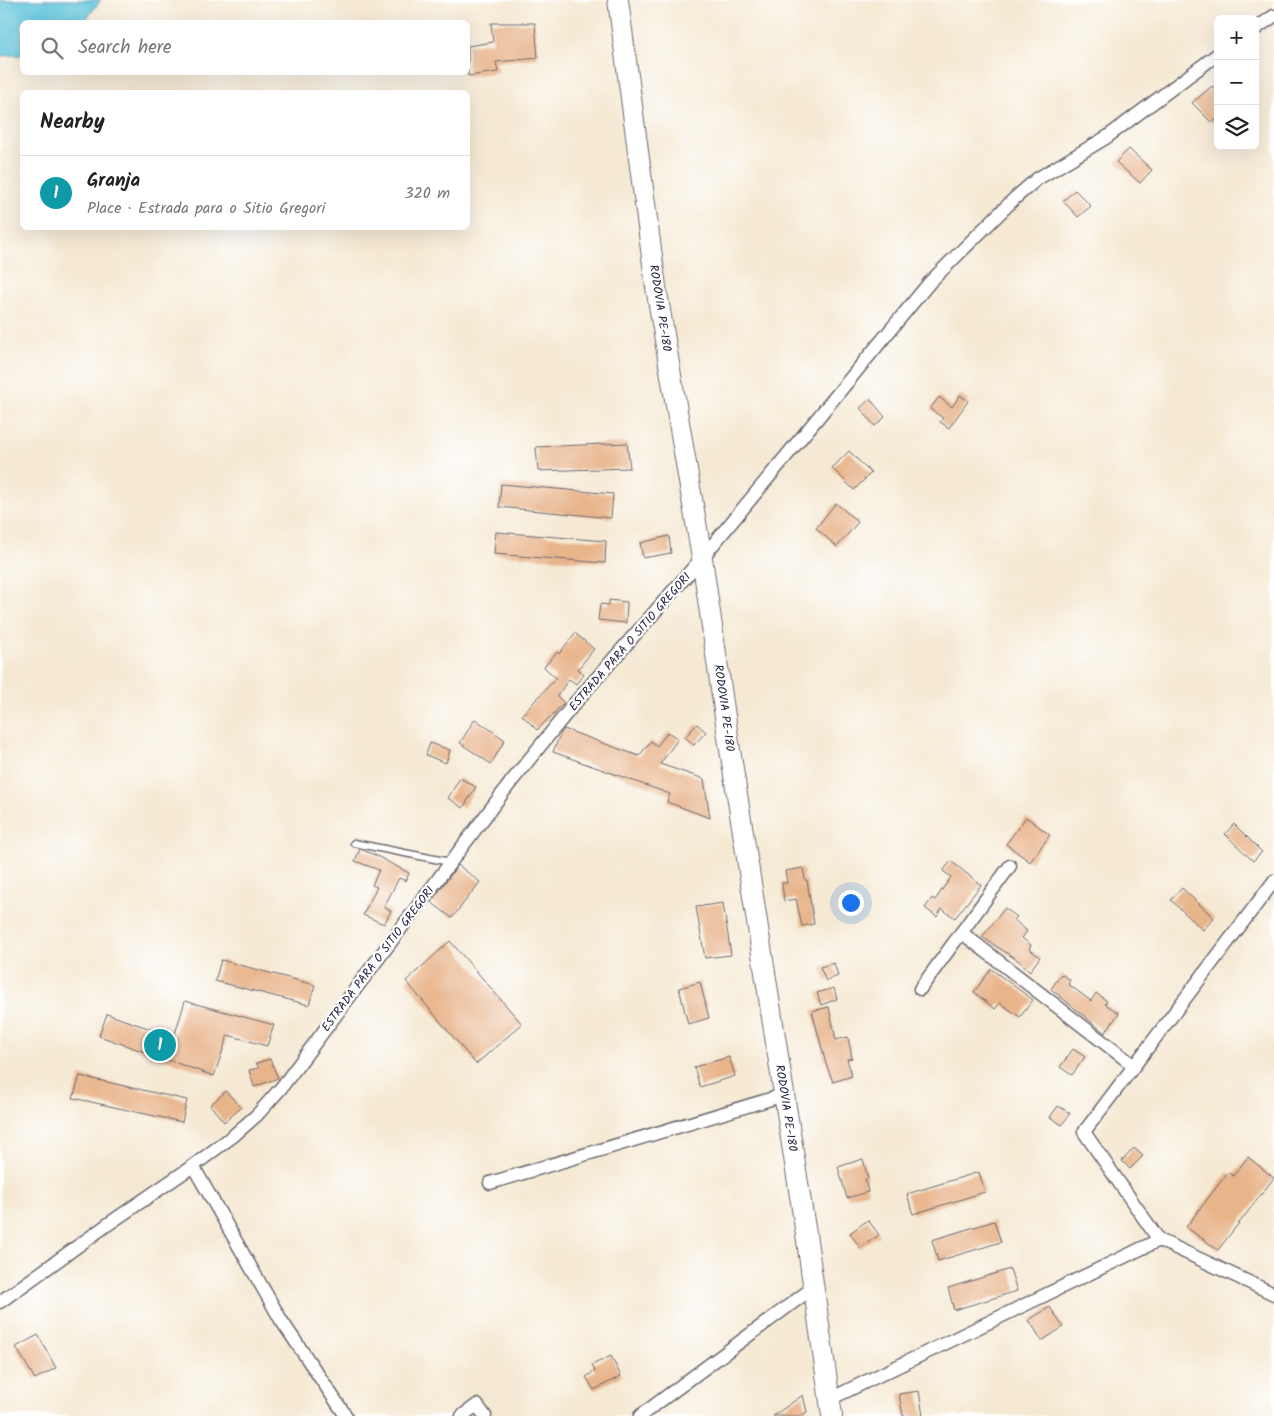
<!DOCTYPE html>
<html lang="en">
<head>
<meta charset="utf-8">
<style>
	body { margin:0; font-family:Kalam,sans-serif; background:#f6f6f6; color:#222 }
	.controls { position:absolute; right:15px; top:15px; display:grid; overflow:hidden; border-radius:8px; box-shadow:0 5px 20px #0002 }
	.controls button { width:45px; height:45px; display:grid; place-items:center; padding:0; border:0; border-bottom:1px solid #e0e0e0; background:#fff; color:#222; font:25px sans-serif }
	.you { position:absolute; left:850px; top:902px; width:18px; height:18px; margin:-12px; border:4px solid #fff; border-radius:50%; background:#1a73e8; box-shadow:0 0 0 8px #1a73e833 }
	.badge { display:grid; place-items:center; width:32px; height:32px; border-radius:50%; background:#b45309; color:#fff; font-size:16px; font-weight:700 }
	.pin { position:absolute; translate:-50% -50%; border:2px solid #fff; box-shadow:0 1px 5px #0006 }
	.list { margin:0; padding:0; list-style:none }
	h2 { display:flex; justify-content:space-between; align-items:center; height:65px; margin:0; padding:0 20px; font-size:21px }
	h2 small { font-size:16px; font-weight:400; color:#767676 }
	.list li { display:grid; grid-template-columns:32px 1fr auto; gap:15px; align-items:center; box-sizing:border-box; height:75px; padding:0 20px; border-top:1px solid #e0e0e0 }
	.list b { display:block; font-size:19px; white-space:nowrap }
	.list p { margin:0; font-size:16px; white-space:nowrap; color:#767676 }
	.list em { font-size:16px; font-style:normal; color:#767676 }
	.icon { flex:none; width:28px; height:28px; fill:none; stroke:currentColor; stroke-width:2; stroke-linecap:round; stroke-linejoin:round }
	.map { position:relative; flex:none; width:1274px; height:1416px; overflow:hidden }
	.search { position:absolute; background:#fff; box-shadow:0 5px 20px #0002; left:20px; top:20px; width:450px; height:55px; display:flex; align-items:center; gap:12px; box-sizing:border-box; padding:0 18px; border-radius:8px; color:#767676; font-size:19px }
	.panel { position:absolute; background:#fff; box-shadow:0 5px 20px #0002; left:20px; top:90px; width:450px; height:140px; border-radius:8px }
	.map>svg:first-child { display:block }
	.water { fill:#5ec4dc; stroke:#40738c }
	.building { fill:#e8b48a }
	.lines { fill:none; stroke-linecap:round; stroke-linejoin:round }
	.service-casing { stroke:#6c6870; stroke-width:9 }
	.minor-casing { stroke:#6c6870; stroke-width:15 }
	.primary-casing { stroke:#6c6870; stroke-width:22 }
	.service { stroke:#fff; stroke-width:6 }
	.minor { stroke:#fff; stroke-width:12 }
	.primary { stroke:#fff; stroke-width:20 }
	.labels { text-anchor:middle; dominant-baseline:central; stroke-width:4.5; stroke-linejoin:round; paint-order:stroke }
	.street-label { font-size:12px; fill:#22223b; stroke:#fff }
</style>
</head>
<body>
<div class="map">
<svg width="1274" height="1416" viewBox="0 0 1274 1416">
	<rect width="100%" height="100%" fill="#fff"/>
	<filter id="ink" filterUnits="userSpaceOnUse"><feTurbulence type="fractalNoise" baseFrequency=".02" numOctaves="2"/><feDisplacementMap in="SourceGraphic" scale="10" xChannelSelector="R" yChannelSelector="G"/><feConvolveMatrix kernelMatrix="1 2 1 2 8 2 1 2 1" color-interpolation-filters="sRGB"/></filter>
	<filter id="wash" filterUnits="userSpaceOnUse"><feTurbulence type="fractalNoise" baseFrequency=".0096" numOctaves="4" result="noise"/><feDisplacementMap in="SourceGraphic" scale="20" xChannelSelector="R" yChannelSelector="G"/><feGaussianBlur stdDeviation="1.12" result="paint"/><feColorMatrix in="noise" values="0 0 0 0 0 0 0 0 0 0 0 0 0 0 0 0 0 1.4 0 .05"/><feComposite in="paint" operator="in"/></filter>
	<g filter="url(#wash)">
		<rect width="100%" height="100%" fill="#f5e9d3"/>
		<path class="water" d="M0,0H101L84,22H22V55L0,56Z"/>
		<g id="blocks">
			<path class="building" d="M491,23H535L538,58L496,62L498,72L468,76V46L493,42Z
				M1212,86L1218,91V118L1212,123L1192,103Z
				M1129,149L1152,170L1140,183L1116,162Z
				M1075,190L1091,206L1078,217L1063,201Z
				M960,395L968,401L949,428L940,422L943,418L930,409L939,397L952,407Z
				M870,399L885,417L875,426L860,408Z
				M627,443L630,468L538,471L536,447Z
				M849,451L871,473L854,490L832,468Z
				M501,484L613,494L611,518L499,507Z
				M836,503L858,522L837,547L816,528Z
				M496,532L606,541L605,563L494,554Z
				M669,536L671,553L643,558L640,543Z
				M609,600L627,602L626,623L598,620L600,604L609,605Z
				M575,633L594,649L578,669L584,674L576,684L569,679L557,696L564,703L537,730L522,715L556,678L544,667L557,652L559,654Z
				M475,719L505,740L491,764L460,743Z
				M697,724L706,732L694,745L685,737Z
				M564,729L639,756L651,741L657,746L668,732L678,739L660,764L704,779L710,818L667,802L670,794L553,752L560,735Z
				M430,743L450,750L446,763L426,755Z
				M460,778L476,787L463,808L448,798Z
				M1026,817L1050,835L1030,862L1006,844Z
				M1234,824L1262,852L1253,861L1225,834Z
				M360,849L375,855L409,873L406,881L399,878L384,907L391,911L384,924L363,915L377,887L372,885L379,870L355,861Z
				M951,861L981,885L955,918L942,909L937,917L925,908L932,898L935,900L951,877L943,871Z
				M458,865L480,882L452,918L431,902Z
				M803,868L805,880H807L814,924L802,926L796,899L784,901L782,883H787L785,871Z
				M1182,888L1214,918L1203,930L1171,900Z
				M723,903L731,955L705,958L696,907Z
				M1005,908L1017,917L1014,920L1027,931L1022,938L1031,945L1029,949L1040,957L1030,971L1019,961L982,937Z
				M450,941L522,1024L476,1064L406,981Z
				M221,960L315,985L309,1005L215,981Z
				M834,963L838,976L826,981L820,967Z
				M991,969L1033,1000L1020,1017L1000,1003L995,1009L974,992Z
				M1061,974L1070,980L1068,984L1091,1001L1096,993L1107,1001L1105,1004L1119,1013L1105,1033L1051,989Z
				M700,982L709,1018L688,1024L679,988Z
				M834,988L837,999L821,1005L817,993Z
				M185,1001L274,1025L267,1046L228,1035L214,1076L99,1036L107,1014L174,1037Z
				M829,1007L836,1040L848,1037L852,1058L847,1059L852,1076L833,1082L826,1064L812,1011Z
				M1073,1049L1085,1057L1072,1075L1060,1067Z
				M729,1057L735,1076L700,1087L694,1067Z
				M270,1059L278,1078L254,1087L249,1070L259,1068L256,1063Z
				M80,1076L187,1100L182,1122L73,1098Z
				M226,1091L241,1108L224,1122L210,1105Z
				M1058,1106L1070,1113L1062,1125L1050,1117Z
				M1134,1148L1143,1156L1130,1169L1122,1161Z
				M1248,1157L1274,1178L1218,1250L1186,1227L1228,1172L1233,1176Z
				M863,1159L868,1179H865L868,1192L847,1198L838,1167Z
				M979,1172L985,1192L913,1214L907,1194Z
				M868,1220L879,1235L860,1248L850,1233Z
				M994,1221L1001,1242L938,1261L932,1240Z
				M1010,1269L1017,1291L954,1310L948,1288Z
				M1050,1307L1063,1327L1042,1341L1029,1320Z
				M38,1335L56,1368L35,1379L16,1347Z
				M611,1356L621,1376L594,1390L586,1377L595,1371L592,1365Z
				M919,1391L923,1416H903L899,1394Z
				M803,1395L807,1412L801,1416H773Z"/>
		</g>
	</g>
	<g filter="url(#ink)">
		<use href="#blocks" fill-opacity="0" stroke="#6c6870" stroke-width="1"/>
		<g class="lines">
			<g class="service-casing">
				<path id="service" d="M354,843L450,862"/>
			</g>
			<g class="minor-casing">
				<path id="minor" d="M1255,29L1274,16
					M1274,881L1084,1132L1159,1240L1274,1294
					M962,933L1133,1065
					M920,989L1010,866
					M193,1166L281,1320L346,1416
					M490,1183L784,1095
					M0,1302L107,1225L193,1166L233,1136L257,1115L281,1088L511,782L574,704L702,558L930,282L1015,198L1037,179L1107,137L1218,54
					M830,1399L1159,1240
					M462,1416L477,1405L485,1416
					M640,1416L814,1287"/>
			</g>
			<g class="primary-casing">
				<path id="primary" d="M618,0L656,287L702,558L728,737L806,1234L832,1416"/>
			</g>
			<use href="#service" class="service"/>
			<use href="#minor" class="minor"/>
			<use href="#primary" class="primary"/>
		</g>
	</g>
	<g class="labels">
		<g class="street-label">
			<text transform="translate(660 308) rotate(81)">RODOVIA PE-180</text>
			<text transform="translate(630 642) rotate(-49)">ESTRADA PARA O SITIO GREGORI</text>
			<text transform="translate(724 708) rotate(82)">RODOVIA PE-180</text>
			<text transform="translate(378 959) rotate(-53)">ESTRADA PARA O SITIO GREGORI</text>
			<text transform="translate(786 1108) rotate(81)">RODOVIA PE-180</text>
		</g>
	</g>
</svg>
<div class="controls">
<button>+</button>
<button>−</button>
<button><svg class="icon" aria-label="layers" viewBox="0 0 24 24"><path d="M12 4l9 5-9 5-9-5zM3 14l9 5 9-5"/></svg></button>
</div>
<div class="you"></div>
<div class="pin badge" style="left:160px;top:1045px;background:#0f9aa8">1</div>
<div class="search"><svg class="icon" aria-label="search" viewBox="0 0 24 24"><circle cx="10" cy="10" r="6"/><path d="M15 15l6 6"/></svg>Search here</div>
<section class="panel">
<h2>Nearby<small></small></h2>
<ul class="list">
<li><span class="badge" style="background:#0f9aa8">1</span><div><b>Granja</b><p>Place · Estrada para o Sitio Gregori</p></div><em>320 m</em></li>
</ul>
</section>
</div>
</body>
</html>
